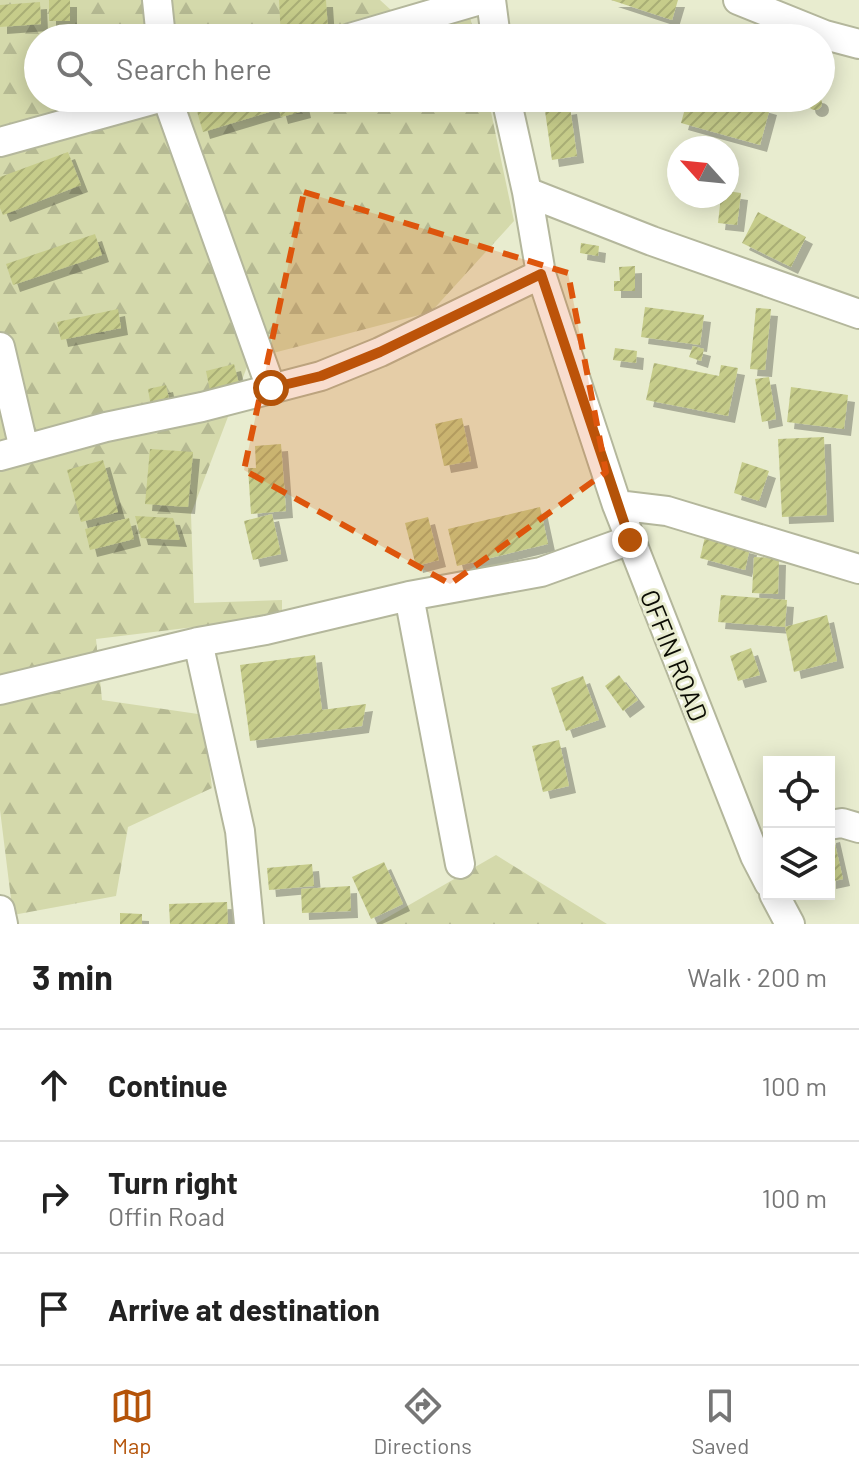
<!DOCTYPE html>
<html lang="en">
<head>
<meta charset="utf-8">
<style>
	body { margin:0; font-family:Barlow,sans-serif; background:#f6f6f6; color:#222 }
	.controls { position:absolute; right:24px; bottom:24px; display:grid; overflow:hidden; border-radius:0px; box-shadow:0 4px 20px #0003 }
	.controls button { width:72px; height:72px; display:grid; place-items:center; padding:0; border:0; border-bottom:2px solid #e0e0e0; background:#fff; color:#222; font:40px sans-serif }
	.compass { position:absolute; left:667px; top:136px; width:72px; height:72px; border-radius:50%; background:#fff; box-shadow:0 4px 20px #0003; rotate:297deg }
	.stop { position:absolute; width:24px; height:24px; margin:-18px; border:6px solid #b45309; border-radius:50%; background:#fff }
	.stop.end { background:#b45309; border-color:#fff; box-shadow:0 2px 8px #0008 }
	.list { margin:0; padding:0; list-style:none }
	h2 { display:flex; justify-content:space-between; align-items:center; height:104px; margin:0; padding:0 32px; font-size:34px }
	h2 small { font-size:26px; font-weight:400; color:#767676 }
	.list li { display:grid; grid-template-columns:52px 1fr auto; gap:24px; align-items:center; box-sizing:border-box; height:112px; padding:0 32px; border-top:2px solid #e0e0e0 }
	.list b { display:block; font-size:30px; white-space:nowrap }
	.list p { margin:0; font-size:26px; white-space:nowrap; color:#767676 }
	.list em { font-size:26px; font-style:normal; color:#767676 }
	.icon { flex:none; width:44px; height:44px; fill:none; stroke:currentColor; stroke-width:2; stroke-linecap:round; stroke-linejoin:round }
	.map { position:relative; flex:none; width:859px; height:924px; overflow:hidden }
	.search { position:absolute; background:#fff; box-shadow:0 4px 20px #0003; left:24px; right:24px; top:24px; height:88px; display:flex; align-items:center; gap:20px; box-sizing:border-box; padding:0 28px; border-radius:44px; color:#767676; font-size:30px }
	.sheet { height:440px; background:#fff }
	nav { display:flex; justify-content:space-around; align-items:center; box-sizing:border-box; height:112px; border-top:2px solid #e0e0e0; background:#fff; font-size:22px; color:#767676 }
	nav a { display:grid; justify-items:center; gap:4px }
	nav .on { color:#b45309 }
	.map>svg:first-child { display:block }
	.forest { fill:url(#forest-firs) }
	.building { fill:url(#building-hatch); filter:url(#shadow) }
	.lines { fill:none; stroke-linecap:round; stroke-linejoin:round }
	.minor-casing { stroke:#b4b79c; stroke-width:32 }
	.minor { stroke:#fff; stroke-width:28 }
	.route { stroke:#b45309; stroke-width:10 }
	.marked { fill:#dd550c; fill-opacity:0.2; stroke:#dd550c; stroke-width:6; stroke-dasharray:16 10; stroke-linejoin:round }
	.labels { text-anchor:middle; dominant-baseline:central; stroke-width:6; stroke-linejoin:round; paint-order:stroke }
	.street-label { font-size:26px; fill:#0b0c04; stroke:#e8eccf }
</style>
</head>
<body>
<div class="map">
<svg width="859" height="924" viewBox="0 0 859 924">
	<defs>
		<pattern id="forest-firs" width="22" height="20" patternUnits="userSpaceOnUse" patternTransform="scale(2)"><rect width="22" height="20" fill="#d4d9ab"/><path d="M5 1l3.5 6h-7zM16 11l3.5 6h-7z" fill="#b5b992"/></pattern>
		<pattern id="building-hatch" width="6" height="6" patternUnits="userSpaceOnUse" patternTransform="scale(2)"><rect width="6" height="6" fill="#c6cc8a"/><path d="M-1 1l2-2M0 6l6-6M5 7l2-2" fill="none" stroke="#a9ae75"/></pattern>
		<filter id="shadow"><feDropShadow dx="7" dy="7" stdDeviation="0" flood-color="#0004"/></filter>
	</defs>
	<rect width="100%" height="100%" fill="#e8eccf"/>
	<path class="forest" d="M0,0H380L392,11L428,0H466L475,38H38V98H488L514,221L431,312L250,359L191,514L194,603L282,600V610L252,620L96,639L102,700L198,714L208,753L212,788L128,827L116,896L13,915L0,810Z
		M496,855L607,924H376Z"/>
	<path class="building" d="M49,0H70V21H49Z
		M279,0H326L328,31L281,38Z
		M611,0H678L672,20Z
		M40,2L41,24L0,27V5Z
		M808 103a7 7 0 1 1 14 0a7 7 0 1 1-14 0Z
		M68,98H99V99L71,107Z
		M204,98H273L276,110L203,132L194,101Z
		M276,98H301L304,111L281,117Z
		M688,98H734L770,108L760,145L681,123Z
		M570,107L577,156L552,160L545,111Z
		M68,152L81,185L3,215L0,208V177Z
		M727,191L741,193L737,225L718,223L721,196H727Z
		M758,212L806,237L791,267L742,243Z
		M95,234L102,255L13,285L6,264Z
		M581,243L599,246L598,256L580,253Z
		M635,266V291H614V281H620L619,267Z
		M645,307L704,315L700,345L641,337Z
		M756,308L771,309L765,370L750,369Z
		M118,309L121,328L61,340L57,322Z
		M693,346L704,349L701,361L689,357Z
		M615,348L637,351L636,363L613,360Z
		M654,363L719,376L721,365L738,368L728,416L646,400Z
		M234,364L239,384L210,391L206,371Z
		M769,377L776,419L762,422L755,379Z
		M166,385L170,403L151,407L148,389Z
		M791,387L848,395L844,429L787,422Z
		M462,418L471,461L444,466L435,424Z
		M824,437L827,515L782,517L778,439Z
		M281,444L286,511L251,514L248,468H256L255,446Z
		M150,449L193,452L188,507L145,504Z
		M103,460L118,512L81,522L67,470Z
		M742,462L769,471L759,501L734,493Z
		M540,507L548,544L457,566L448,529Z
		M272,514L281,554L253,560L244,521Z
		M135,516L173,518L180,540L141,538Z
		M428,517L439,560L416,566L405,523Z
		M129,518L134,539L90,550L85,529Z
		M705,537L750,548L745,570L700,558Z
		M754,557L779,558L778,594L752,593Z
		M721,595L787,600L785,627L827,615L837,661L794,672L785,627L718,622Z
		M751,648L760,675L738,681L730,656Z
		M315,655L322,710L366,704L362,726L250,741L240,665Z
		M619,675L638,700L623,711L605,686Z
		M583,676L599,720L566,731L551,688Z
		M559,740L569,786L543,792L532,746Z
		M833,835L843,879L829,882V836Z
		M384,862L403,904L371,919L352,877Z
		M312,864L314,886L269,890L267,868Z
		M350,886L351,911L302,913L301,889Z
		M227,902L228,924H170L169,904Z
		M120,913L142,914V924H120Z"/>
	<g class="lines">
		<g class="minor-casing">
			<path id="minor" d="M157,0L161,38
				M491,0L496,38
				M738,0L825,35L859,44
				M350,38L480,0
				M167,98L271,388
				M506,98L527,192L541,274L617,505L755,856L769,883
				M0,142L159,98
				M527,192L652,241L859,314
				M0,347L24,449
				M0,456L106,427L202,407L321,376L380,352L541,274
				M617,505L667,511L859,569
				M409,596L460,864
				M198,642L240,831L249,924
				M0,690L198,642L266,630L409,596L541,572L630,540
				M829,825L842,823L859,828
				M774,894L790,924
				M0,910L3,924"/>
		</g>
		<use href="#minor" class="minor"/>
	</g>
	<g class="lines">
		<path class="route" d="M271,388L321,376L380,352L541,274L630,540"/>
	</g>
	<path class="marked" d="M304,192L568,273L606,472L450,584L244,470Z"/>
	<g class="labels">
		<g class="street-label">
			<text transform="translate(675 655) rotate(68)">OFFIN ROAD</text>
		</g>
	</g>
</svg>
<div class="controls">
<button><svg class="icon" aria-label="locate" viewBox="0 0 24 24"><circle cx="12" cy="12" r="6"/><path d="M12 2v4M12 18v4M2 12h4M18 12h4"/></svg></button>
<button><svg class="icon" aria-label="layers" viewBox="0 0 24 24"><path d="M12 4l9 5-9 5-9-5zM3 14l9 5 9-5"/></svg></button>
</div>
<svg class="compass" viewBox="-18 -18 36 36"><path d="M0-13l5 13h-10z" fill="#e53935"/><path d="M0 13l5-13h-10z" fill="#767676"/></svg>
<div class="stop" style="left:271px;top:388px"></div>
<div class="stop end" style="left:630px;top:540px"></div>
<div class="search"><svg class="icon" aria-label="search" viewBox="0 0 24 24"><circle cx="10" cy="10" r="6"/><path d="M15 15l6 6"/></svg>Search here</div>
</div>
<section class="sheet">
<h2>3 min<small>Walk · 200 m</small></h2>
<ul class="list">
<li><svg class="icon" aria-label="ahead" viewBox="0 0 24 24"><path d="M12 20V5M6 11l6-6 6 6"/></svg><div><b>Continue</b></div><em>100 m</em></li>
<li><svg class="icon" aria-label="right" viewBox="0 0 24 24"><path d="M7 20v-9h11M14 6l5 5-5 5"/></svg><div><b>Turn right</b><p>Offin Road</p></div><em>100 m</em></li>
<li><svg class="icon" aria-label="arrive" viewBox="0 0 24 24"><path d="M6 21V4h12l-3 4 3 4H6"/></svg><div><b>Arrive at destination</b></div></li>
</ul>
</section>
<nav>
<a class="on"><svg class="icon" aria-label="map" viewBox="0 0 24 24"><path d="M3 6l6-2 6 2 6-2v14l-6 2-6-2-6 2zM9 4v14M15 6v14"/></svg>Map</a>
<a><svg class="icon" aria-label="directions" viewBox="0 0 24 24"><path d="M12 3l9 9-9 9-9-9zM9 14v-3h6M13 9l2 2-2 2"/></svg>Directions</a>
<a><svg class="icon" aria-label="saved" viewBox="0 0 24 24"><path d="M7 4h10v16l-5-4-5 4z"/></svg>Saved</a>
</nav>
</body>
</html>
